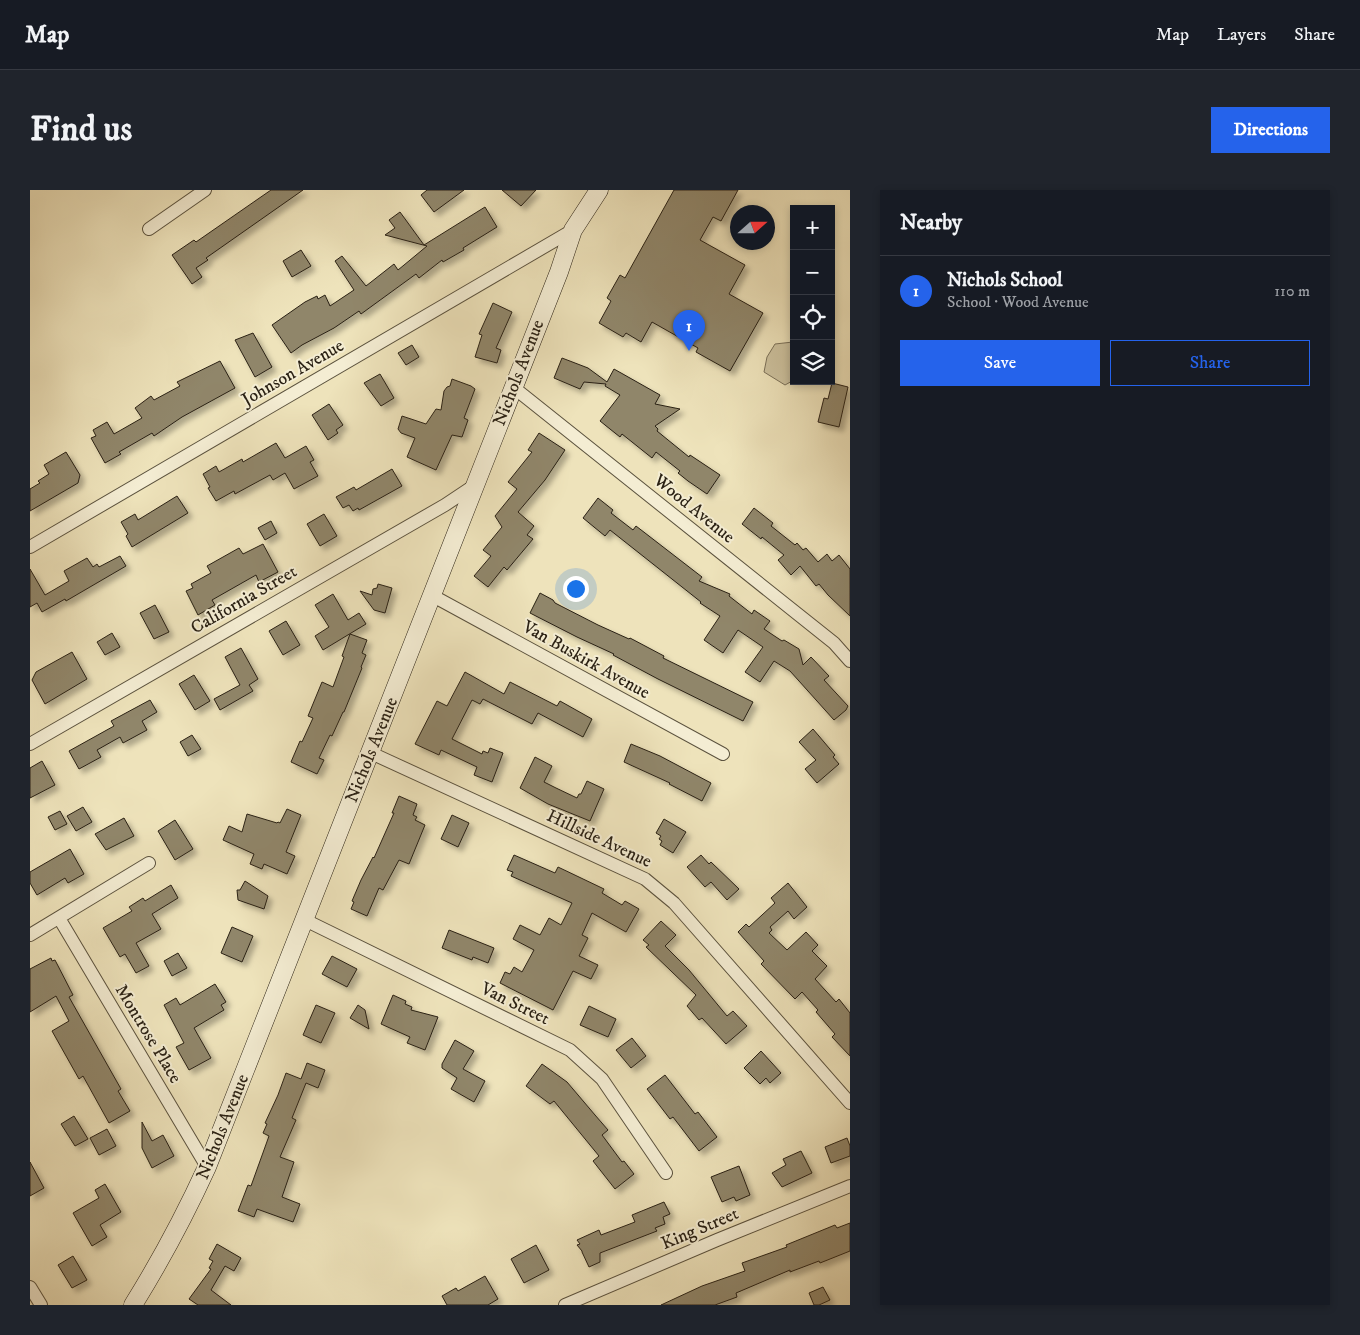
<!DOCTYPE html>
<html lang="en">
<head>
<meta charset="utf-8">
<style>
	body { margin:0; font-family:"IM FELL DW Pica",serif; background:#20242c; color:#f1f3f6 }
	.controls { position:absolute; right:15px; top:15px; display:grid; overflow:hidden; border-radius:0px; box-shadow:0 2px 8px #0003 }
	.controls button { width:45px; height:45px; display:grid; place-items:center; padding:0; border:0; border-bottom:1px solid #363941; background:#171b24; color:#f1f3f6; font:25px sans-serif }
	.compass { position:absolute; left:700px; top:15px; width:45px; height:45px; border-radius:50%; background:#171b24; box-shadow:0 2px 8px #0003; rotate:69deg }
	.you { position:absolute; left:545px; top:398px; width:18px; height:18px; margin:-12px; border:4px solid #fff; border-radius:50%; background:#1a73e8; box-shadow:0 0 0 8px #1a73e833 }
	.badge { display:grid; place-items:center; width:32px; height:32px; border-radius:50%; background:#2563eb; color:#fff; font-size:16px; font-weight:700 }
	.pin { position:absolute; translate:-50% -41px; filter:drop-shadow(0 1px 2px #0008) }
	.pin::after { content:''; position:absolute; top:26px; width:18px; height:15px; background:inherit; clip-path:polygon(0 0,100% 0,50% 100%) }
	.list { margin:0; padding:0; list-style:none }
	h2 { display:flex; justify-content:space-between; align-items:center; height:65px; margin:0; padding:0 20px; font-size:21px }
	h2 small { font-size:16px; font-weight:400; color:#9ea1a6 }
	.list li { display:grid; grid-template-columns:32px 1fr auto; gap:15px; align-items:center; box-sizing:border-box; height:70px; padding:0 20px; border-top:1px solid #363941 }
	.list b { display:block; font-size:19px; white-space:nowrap }
	.list p { margin:0; font-size:16px; white-space:nowrap; color:#9ea1a6 }
	.list em { font-size:16px; font-style:normal; color:#9ea1a6 }
	.actions { display:flex; gap:10px; padding:15px 20px }
	.actions a { flex:1; padding:11px 0; border:1px solid #2563eb; border-radius:0px; text-align:center; font-size:18px; color:#2563eb }
	.actions .main { background:#2563eb; color:#fff }
	.icon { flex:none; width:28px; height:28px; fill:none; stroke:currentColor; stroke-width:2; stroke-linecap:round; stroke-linejoin:round }
	.map { position:relative; flex:none; width:820px; height:1115px; overflow:hidden; border-radius:0px }
	header { display:flex; align-items:center; gap:30px; box-sizing:border-box; height:70px; padding:0 25px; background:#171b24; border-bottom:1px solid #363941 }
	header strong { font-size:24px }
	nav { display:flex; gap:28px; margin-inline-start:auto; font-size:18px }
	.intro { display:flex; align-items:center; justify-content:space-between; box-sizing:border-box; height:120px; padding:0 30px }
	h1 { margin:0; font-size:35px }
	.button { padding:12px 22px; border-radius:0px; background:#2563eb; color:#fff; font-size:18px; font-weight:700 }
	main { display:flex; gap:30px; padding:0 30px }
	aside { flex:1; background:#171b24; border-radius:0px; box-shadow:0 2px 8px #0003 }
	.map>svg:first-child { display:block }
	.green { fill:#cdc29f; stroke:#7c725a }
	.building { fill:#90866b; stroke:#2a2114; filter:url(#shadow) }
	.lines { fill:none; stroke-linecap:round; stroke-linejoin:round }
	.minor-casing { stroke:#5b523e; stroke-width:14 }
	.secondary-casing { stroke:#2a2114; stroke-width:19 }
	.minor { stroke:#f4edd3; stroke-width:12 }
	.secondary { stroke:#f4edd3; stroke-width:18 }
	.labels { text-anchor:middle; dominant-baseline:central; stroke-width:4; stroke-linejoin:round; paint-order:stroke }
	.street-label { font-size:18px; fill:#2a2114; stroke:#f4edd3 }
</style>
</head>
<body>
<header>
<strong>Map</strong>
<nav><a>Map</a><a>Layers</a><a>Share</a></nav>
</header>
<div class="intro"><h1>Find us</h1><a class="button">Directions</a></div>
<main>
<div class="map">
<svg width="820" height="1115" viewBox="0 0 820 1115">
	<defs>
		<filter id="shadow"><feDropShadow dx="4.5" dy="4.5" stdDeviation="2.5" flood-color="#0004"/></filter>
	</defs>
	<rect width="100%" height="100%" fill="#eee3bb"/>
	<filter id="stains"><feTurbulence type="fractalNoise" baseFrequency=".004" numOctaves="4"/><feColorMatrix values="0 0 0 0 .2 0 0 0 0 .09 0 0 0 0 .02 0 0 0 .5 -.17"/></filter>
	<radialGradient id="worn" r=".72"><stop offset=".6" stop-color="#630" stop-opacity="0"/><stop offset="1" stop-color="#630" stop-opacity=".3"/></radialGradient>
	<path class="green" d="M763,152L764,190L755,195L734,182L737,167L745,154Z"/>
	<path class="building" d="M241,0H273L176,68L178,70L166,78L172,87L162,94L142,65L164,50L166,52Z
		M397,0H434L404,22L391,5Z
		M472,0H506L491,16Z
		M644,0H708L691,31L683,27L670,50L715,75L699,104L733,123L700,181L666,162L668,158L622,132L611,152L596,143L593,147L569,133L581,111L577,108L590,85L595,88Z
		M455,17L467,37L433,58L434,60L413,72L412,70L389,88L386,84L331,124L329,121L304,138L272,155L261,163L242,135L275,112L287,106L288,109L295,105L300,116L324,100L305,71L312,66L336,96L364,74L368,80L397,56L355,45L365,38L359,30L370,22L394,55Z
		M271,60L281,76L262,87L253,71Z
		M463,113L482,122L466,158L471,160L467,173L445,167L452,145L449,144Z
		M223,143L242,177L225,187L205,150Z
		M382,155L389,167L376,175L368,163Z
		M532,168L558,178L577,192L584,179L630,205L625,214L650,219L625,236L628,239L627,241L659,267L660,265L690,285L677,304L658,291L648,283L650,281L626,262L622,268L592,244L590,247L570,231L590,205L575,196L576,194L554,192L550,199L524,188Z
		M190,171L205,198L152,227L124,246L122,243L89,262L91,264L75,273L61,248L66,246L63,240L77,232L84,244L112,228L105,218L121,206L124,210L150,196L147,192Z
		M350,184L364,208L351,216L334,193Z
		M422,189L441,196L445,199L434,228L438,230L432,247L422,245L406,280L377,267L385,248L371,243L368,239L372,226L396,234L406,219L411,220L414,201L417,197L420,196Z
		M802,193L818,197L809,237L788,232L794,208L798,209Z
		M299,214L313,235L306,240L308,243L298,250L282,225Z
		M509,243L535,260L515,290L488,322L504,336L497,345L503,349L477,380L474,377L458,397L444,386L461,366L453,360L472,337L465,326L487,299L478,292L502,262L498,260Z
		M246,253L255,268L276,256L284,270L280,272L288,286L264,299L255,283L243,290L240,285L205,304L204,301L186,311L178,298L180,297L173,284L186,276L189,282L212,269L213,272Z
		M36,262L50,285L48,293L0,321V299L10,293L8,291L19,284L14,275Z
		M362,279L372,296L329,320L328,318L323,321L319,315L313,318L306,307L324,297L326,300Z
		M147,306L158,323L102,357L96,346L98,344L91,332L105,324L108,330Z
		M568,308L583,320L581,323L603,340L606,336L672,387L669,391L700,404L699,406L722,424L724,420L740,431L734,439L752,451L754,450L769,459L773,475L781,467L799,486L794,490L818,516L816,520L804,530L760,481L744,471L730,492L715,482L733,457L708,440L693,463L674,450L690,426L670,413L671,412L580,340L575,346L553,328Z
		M724,318L743,333L741,336L765,355L767,353L773,360L776,358L788,372L797,364L802,371L809,365L820,379V426L798,405L789,394L786,396L770,376L761,385L748,370L754,365L732,347L731,349L712,334Z
		M294,324L307,346L290,356L277,334Z
		M241,331L247,343L235,350L228,338Z
		M233,354L248,382L229,392L226,385L182,410L185,415L168,425L156,401L163,398L161,394L181,383L177,376L209,358L213,364Z
		M90,366L96,376L36,411L35,409L12,422L7,413L0,417V379L15,405L39,391L34,381L57,368L63,377L67,374L69,377Z
		M348,394L362,398L355,423L344,420L330,401L342,405L343,399L347,398Z
		M510,403L523,410L525,413L568,435L599,449L600,448L634,466L633,468L723,512L713,531L628,489L583,465L584,464L547,447L500,423Z
		M303,404L318,430L329,423L336,434L293,460L285,446L299,437L285,415Z
		M125,415L139,442L124,449L110,423Z
		M256,431L270,455L253,465L239,441Z
		M82,443L90,457L75,465L67,452Z
		M320,444L337,450L332,463L336,465L331,477L332,478L314,522H313L302,546L300,545L289,568L294,570L287,584L261,572L270,551L272,552L283,528L278,526L292,492L303,497L314,467L312,466Z
		M211,458L228,489L219,495L223,501L190,520L184,509L210,495L195,467Z
		M42,462L57,489L15,514L2,490L6,482Z
		M435,482L474,504L480,492L527,516L530,511L562,529L553,547L508,523L502,534L453,509L450,514L442,510L422,549L452,564L453,561L458,563L460,558L473,563L462,592L444,585L447,577L411,560L409,565L385,554L407,511L417,516Z
		M164,485L180,511L165,520L149,494Z
		M120,510L127,522L112,531L117,540L93,553L90,547L67,560L71,567L49,579L39,561L84,536L81,531Z
		M783,539L805,565L803,567L809,574L787,593L775,579L786,570L769,552Z
		M162,545L171,559L158,566L150,552Z
		M601,554L630,566L681,593L672,611L639,594L640,593L594,572Z
		M505,567L522,576L514,592L526,598L547,608L549,604H551L557,591L574,599L560,631L518,614L490,598Z
		M12,571L25,595L0,608V578Z
		M369,606L387,614L383,625L387,627L385,630L395,635L379,674L369,670L353,700L349,698L337,726L321,719L324,712L322,711L331,690L343,667L344,668L364,623H362Z
		M53,617L62,632L46,641L37,626Z
		M257,619L271,625L256,662L265,666L257,684L234,674L232,679L220,674L224,664L193,650L199,636L212,642L217,624L247,633L248,632L250,633Z
		M30,621L37,634L25,640L18,627Z
		M422,625L439,633L428,657L411,649Z
		M94,628L104,646L76,660L65,644Z
		M634,629L656,642L643,663L630,655L632,651L629,649L631,646L626,643Z
		M145,630L163,659L145,670L128,641Z
		M40,659L54,684L38,693L35,688L7,705L0,693V682Z
		M484,665L525,683L528,677L574,699L572,703L592,715L595,711L609,719L596,742L562,723L552,745L558,748L549,766L568,775L561,789L543,781L523,820L470,793L475,782L480,784L484,777L492,782L504,760L483,749L490,735L510,745L519,728L531,735L542,713L481,686L483,682L477,680Z
		M671,665L679,674L681,672L709,699L697,710L681,692L675,697L657,677Z
		M215,691L238,706L234,719L208,710L207,700H210Z
		M758,693L777,717L764,729L758,721L740,737L742,740L739,743L757,760L776,742L788,755L782,761L797,776L785,789L806,812L809,809L820,823V866L802,847L805,844L786,822L788,820L772,802L765,809L731,774L734,771L708,742L716,734L719,737L745,713L741,708Z
		M141,695L148,708L122,724L131,739L106,753L119,776L106,783L95,764L90,767L73,738L102,721L99,717L113,708L115,711Z
		M631,731L646,745L635,756L659,780L697,826L703,821L717,836L696,854L672,828L669,830L657,816L666,805L616,757L619,755L613,750Z
		M202,737L223,746L212,772L191,763Z
		M419,740L464,758L458,773L443,767L442,770L412,758Z
		M148,763L157,778L142,786L134,771Z
		M302,766L327,779L317,797L292,784Z
		M21,768L22,771L25,770L43,805L39,807L91,899L88,901L100,921L79,933L53,886L49,889L22,841L39,831L26,806L0,822V779Z
		M185,794L196,812L191,815L194,820L164,838L181,868L159,880L146,857L154,853L134,815L146,808L150,815Z
		M363,805L376,811L375,814L382,817L381,820L408,827L395,860L377,853L380,847L351,834Z
		M286,815L305,823L291,853L273,845Z
		M328,815L335,820L339,839L320,828Z
		M559,816L586,829L578,847L550,835Z
		M602,848L616,866L601,878L586,860Z
		M425,850L444,861L433,879L455,891L444,912L421,899L427,888L412,878V874Z
		M731,861L751,883L740,893L736,888L730,894L714,878Z
		M277,873L295,880L288,898L276,893L262,928L266,930L250,967L264,972L252,1007L270,1014L263,1032L227,1019L224,1027L208,1021L218,995L221,996L239,946L233,943L237,934L235,933L248,905L256,883L271,889Z
		M512,874L537,892L565,925L578,940L572,945L575,949L592,972L594,971L604,984L585,999L563,971L569,966L524,911L520,914L496,896Z
		M635,885L665,924L668,922L687,947L669,961L643,927L640,929L617,899Z
		M44,926L58,949L45,956L31,934Z
		M112,932L122,951L133,945L144,966L122,978L112,958Z
		M77,939L86,956L69,965L60,948Z
		M817,948L820,956V966L801,973L795,957Z
		M771,961L782,983L752,997L742,983L756,975L753,969Z
		M0,972L14,998L0,1006Z
		M709,976L720,1005L706,1011L704,1007L692,1012L681,987Z
		M75,994L91,1022L70,1035L77,1047L62,1056L43,1023L69,1008L65,1000Z
		M634,1012L640,1024L633,1027L635,1034L625,1038L627,1041L570,1063V1072L559,1077L552,1062V1061L547,1055L550,1054L547,1050L569,1040L571,1045L605,1032L602,1025Z
		M820,1033V1061L790,1073L789,1071L760,1082V1080L706,1103L707,1107L685,1115H631L672,1096L715,1081L712,1073L757,1057L756,1055L805,1035L807,1038Z
		M187,1054L211,1068L204,1081L195,1076L181,1100L201,1115H168L159,1109L181,1079L179,1078L183,1071L179,1069Z
		M506,1055L519,1080L494,1093L481,1069Z
		M43,1066L57,1090L42,1098L28,1075Z
		M455,1086L468,1109L458,1115H417L412,1106L426,1098L428,1101Z
		M793,1097L800,1110L789,1115H784L779,1103Z"/>
	<g class="lines">
		<g class="minor-casing">
			<path id="minor" d="M119,39L175,0
				M483,197L804,453L820,471
				M0,357L543,40
				M403,406L693,564
				M0,554L415,315L445,295
				M341,563L615,689L644,713L820,913
				M29,728L177,977
				M275,730L540,860L572,889L636,983
				M0,745L119,673
				M0,1097L11,1115
				M535,1115L687,1050L820,996"/>
		</g>
		<g class="secondary-casing">
			<path id="secondary" d="M103,1115C131,1070 155,1025 177,977L529,82L543,40L569,0"/>
		</g>
		<use href="#minor" class="minor"/>
		<use href="#secondary" class="secondary"/>
	</g>
	<g class="labels">
		<g class="street-label">
			<text transform="translate(263 183) rotate(-30)">Johnson Avenue</text>
			<text transform="translate(489 183) rotate(-69)">Nichols Avenue</text>
			<text transform="translate(664 319) rotate(39)">Wood Avenue</text>
			<text transform="translate(214 410) rotate(-30)">California Street</text>
			<text transform="translate(556 470) rotate(29)">Van Buskirk Avenue</text>
			<text transform="translate(342 560) rotate(-68)">Nichols Avenue</text>
			<text transform="translate(569 649) rotate(25)">Hillside Avenue</text>
			<text transform="translate(485 814) rotate(26)">Van Street</text>
			<text transform="translate(118 844) rotate(59)">Montrose Place</text>
			<text transform="translate(193 937) rotate(-68)">Nichols Avenue</text>
			<text transform="translate(670 1039) rotate(-23)">King Street</text>
		</g>
	</g>
	<rect width="100%" height="100%" filter="url(#stains)"/>
	<rect width="100%" height="100%" fill="url(#worn)"/>
</svg>
<div class="controls">
<button>+</button>
<button>−</button>
<button><svg class="icon" aria-label="locate" viewBox="0 0 24 24"><circle cx="12" cy="12" r="6"/><path d="M12 2v4M12 18v4M2 12h4M18 12h4"/></svg></button>
<button><svg class="icon" aria-label="layers" viewBox="0 0 24 24"><path d="M12 4l9 5-9 5-9-5zM3 14l9 5 9-5"/></svg></button>
</div>
<svg class="compass" viewBox="-18 -18 36 36"><path d="M0-13l5 13h-10z" fill="#e53935"/><path d="M0 13l5-13h-10z" fill="#9ea1a6"/></svg>
<div class="you"></div>
<div class="pin badge" style="left:659px;top:161px">1</div>
</div>
<aside>
<h2>Nearby<small></small></h2>
<ul class="list">
<li><span class="badge">1</span><div><b>Nichols School</b><p>School · Wood Avenue</p></div><em>110 m</em></li>
</ul>
<div class="actions"><a class="main">Save</a><a>Share</a></div>
</aside>
</main>
</body>
</html>
